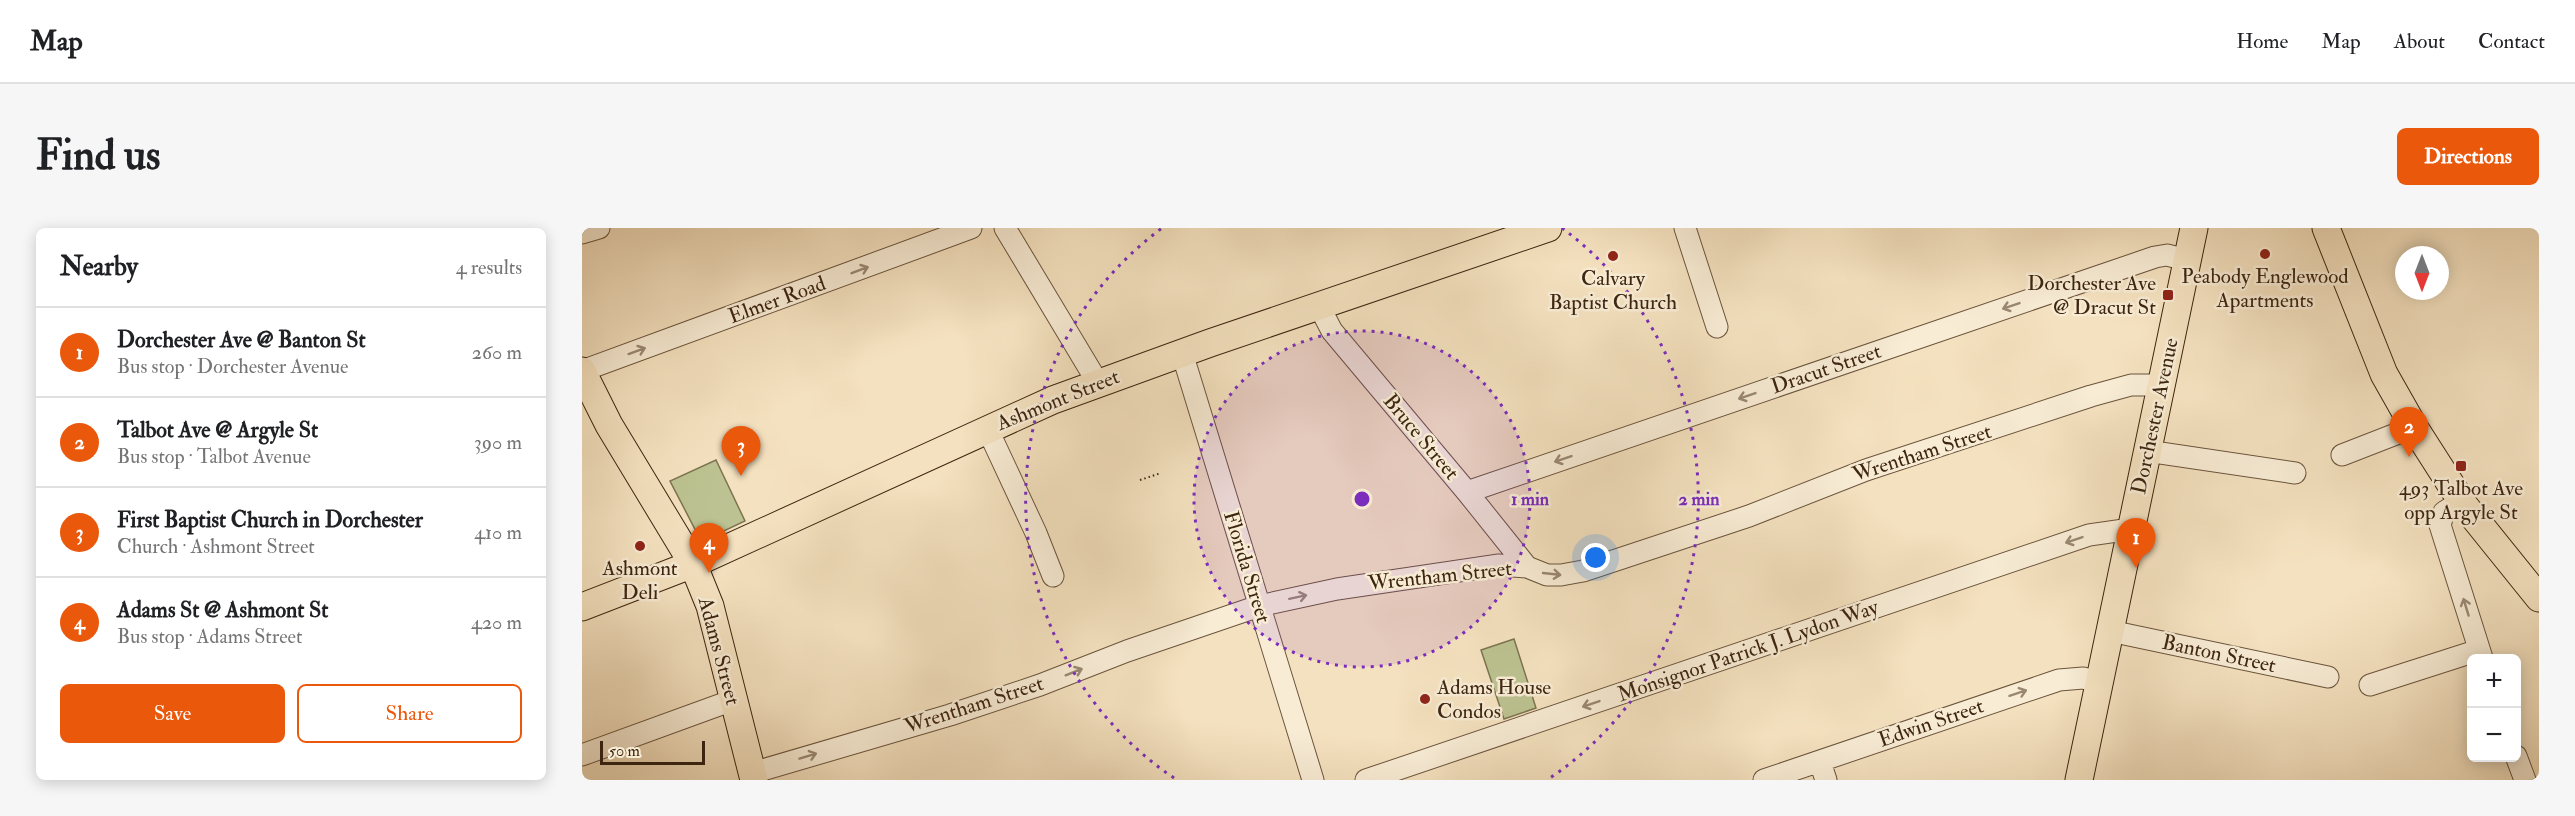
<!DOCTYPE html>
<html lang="en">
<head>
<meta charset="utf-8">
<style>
	body { margin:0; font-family:"IM FELL Double Pica",serif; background:#f6f6f6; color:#202124 }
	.controls { position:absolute; right:18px; bottom:18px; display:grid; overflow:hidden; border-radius:9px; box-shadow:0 3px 15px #0003 }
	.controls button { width:54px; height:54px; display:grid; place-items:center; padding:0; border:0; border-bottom:2px solid #e0e0e0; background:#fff; color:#202124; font:30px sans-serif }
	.compass { position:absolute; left:1813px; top:18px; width:54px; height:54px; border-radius:50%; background:#fff; box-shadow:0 3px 15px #0003; rotate:180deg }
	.scale { position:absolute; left:18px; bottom:15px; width:105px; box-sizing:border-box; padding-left:6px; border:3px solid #3d2510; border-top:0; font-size:16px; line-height:21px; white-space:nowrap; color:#3d2510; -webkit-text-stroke:4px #f8ecd5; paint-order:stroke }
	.you { position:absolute; left:1014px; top:330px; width:21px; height:21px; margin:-15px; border:4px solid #fff; border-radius:50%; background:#1a73e8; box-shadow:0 0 0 9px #1a73e833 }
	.badge { display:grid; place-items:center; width:39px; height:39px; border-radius:50%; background:#ea580c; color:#fff; font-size:20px; font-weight:700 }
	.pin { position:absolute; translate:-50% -50px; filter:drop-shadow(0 2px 3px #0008) }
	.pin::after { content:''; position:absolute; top:32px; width:21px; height:18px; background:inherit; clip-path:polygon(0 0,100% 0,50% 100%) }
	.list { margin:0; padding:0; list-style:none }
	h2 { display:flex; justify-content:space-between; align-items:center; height:78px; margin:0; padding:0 24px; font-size:26px }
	h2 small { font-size:20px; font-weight:400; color:#757577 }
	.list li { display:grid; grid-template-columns:39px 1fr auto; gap:18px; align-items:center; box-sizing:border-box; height:90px; padding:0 24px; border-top:2px solid #e0e0e0 }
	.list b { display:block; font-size:22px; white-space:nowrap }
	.list p { margin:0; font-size:20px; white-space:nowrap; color:#757577 }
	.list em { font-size:20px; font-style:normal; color:#757577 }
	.actions { display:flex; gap:12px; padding:18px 24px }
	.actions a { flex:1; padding:14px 0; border:2px solid #ea580c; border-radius:9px; text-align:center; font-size:21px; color:#ea580c }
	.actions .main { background:#ea580c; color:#fff }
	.map { position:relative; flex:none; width:1957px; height:552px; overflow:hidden; border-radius:9px }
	header { display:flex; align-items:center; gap:36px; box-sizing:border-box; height:84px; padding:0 30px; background:#fff; border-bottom:2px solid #e0e0e0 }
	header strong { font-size:28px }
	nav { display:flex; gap:33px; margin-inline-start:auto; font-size:21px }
	.intro { display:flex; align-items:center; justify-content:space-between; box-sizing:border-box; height:144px; padding:0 36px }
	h1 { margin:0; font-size:42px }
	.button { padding:15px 27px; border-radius:9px; background:#ea580c; color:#fff; font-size:21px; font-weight:700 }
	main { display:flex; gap:36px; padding:0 36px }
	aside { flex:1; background:#fff; border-radius:9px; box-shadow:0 3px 15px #0003 }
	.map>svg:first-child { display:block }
	.green { fill:#bcc291; stroke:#7c7450; stroke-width:1.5 }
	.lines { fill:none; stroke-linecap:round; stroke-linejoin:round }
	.minor-casing { stroke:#6b543c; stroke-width:23 }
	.major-casing { stroke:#3d2510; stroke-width:29 }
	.path { stroke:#3d2510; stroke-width:2; stroke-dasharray:1.5 3; stroke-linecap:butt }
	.minor { stroke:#f8ecd5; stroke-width:21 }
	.major { stroke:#f4e1bf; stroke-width:27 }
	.oneway { stroke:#9a8872 }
	.ring { fill:none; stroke:#7b2cbf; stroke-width:3; stroke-dasharray:3 6 }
	.poi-dot { fill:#8f2418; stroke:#f8ecd5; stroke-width:2 }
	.labels { text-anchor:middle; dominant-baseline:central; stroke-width:5; stroke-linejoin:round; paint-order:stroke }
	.poi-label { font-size:21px; fill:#3d2510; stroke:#f8ecd5 }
	.street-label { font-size:21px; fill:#3d2510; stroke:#f8ecd5 }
	.centre { fill:#7b2cbf; stroke:#f8ecd5; stroke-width:3 }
	.ring-label { font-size:18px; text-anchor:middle; font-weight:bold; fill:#7b2cbf; stroke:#f8ecd5; stroke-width:5; stroke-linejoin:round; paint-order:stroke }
</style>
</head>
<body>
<header>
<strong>Map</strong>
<nav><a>Home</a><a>Map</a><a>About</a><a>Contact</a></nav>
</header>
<div class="intro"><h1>Find us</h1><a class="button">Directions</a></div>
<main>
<aside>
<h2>Nearby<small>4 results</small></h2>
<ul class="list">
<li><span class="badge">1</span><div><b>Dorchester Ave @ Banton St</b><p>Bus stop · Dorchester Avenue</p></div><em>260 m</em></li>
<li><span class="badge">2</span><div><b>Talbot Ave @ Argyle St</b><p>Bus stop · Talbot Avenue</p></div><em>390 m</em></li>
<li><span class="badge">3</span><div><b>First Baptist Church in Dorchester</b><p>Church · Ashmont Street</p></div><em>410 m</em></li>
<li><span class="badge">4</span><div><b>Adams St @ Ashmont St</b><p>Bus stop · Adams Street</p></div><em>420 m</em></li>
</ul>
<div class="actions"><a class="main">Save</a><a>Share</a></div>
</aside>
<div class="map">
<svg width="1957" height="552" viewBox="0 0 1957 552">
	<rect width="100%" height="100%" fill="#f4e1bf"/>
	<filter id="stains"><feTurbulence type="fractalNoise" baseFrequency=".00333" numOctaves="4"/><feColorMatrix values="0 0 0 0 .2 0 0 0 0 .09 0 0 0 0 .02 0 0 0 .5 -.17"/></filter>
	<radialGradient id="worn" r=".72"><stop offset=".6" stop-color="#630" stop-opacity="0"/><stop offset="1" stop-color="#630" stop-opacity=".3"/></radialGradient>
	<path class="green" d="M134,232L163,293L125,311L117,309L88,253Z
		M932,411L954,480L922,491L899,422Z"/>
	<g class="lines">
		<g class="minor-casing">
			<path id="minor" d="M423,0L516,155
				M1103,0L1135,99
				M0,5L17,0
				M737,78L750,103L885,264L945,339
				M600,125L731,552
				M0,143L389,0
				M405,200L454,305L471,348
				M1565,223L1713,245
				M1760,227L1832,199
				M885,264L1573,29L1585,27L1605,32
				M1880,273L1862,284L1858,297L1900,430
				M1528,403L1746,449
				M1788,457L1897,422
				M0,527L151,472
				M1934,528L1943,552
				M1238,534L1244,552
				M170,545L368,487L458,457L545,423L677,378L755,361L917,337L945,339L965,347H979L1001,343L1167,288L1284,242L1509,168L1549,157H1579
				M784,552L1507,307L1549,301
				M1182,552L1477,452L1501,450L1517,454"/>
		</g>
		<g class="major-casing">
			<path id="major" d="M1744,0L1802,146L1832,199L1882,277L1957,370
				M0,143L27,197L111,336L128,378L172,552
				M0,379L111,336L471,172L628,115L966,0
				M1497,552L1612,0"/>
		</g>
		<path class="path" d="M558,252L579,245"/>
		<use href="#minor" class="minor"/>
		<use href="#major" class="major"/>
	</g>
	<defs><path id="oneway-shaft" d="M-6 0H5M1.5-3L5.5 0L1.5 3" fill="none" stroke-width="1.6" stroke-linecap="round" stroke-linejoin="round" transform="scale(1.5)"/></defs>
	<g class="oneway">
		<use href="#oneway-shaft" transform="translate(278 42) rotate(-21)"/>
		<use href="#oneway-shaft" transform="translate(1429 78) rotate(161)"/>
		<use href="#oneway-shaft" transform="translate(55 123) rotate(-20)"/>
		<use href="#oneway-shaft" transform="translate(1165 168) rotate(161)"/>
		<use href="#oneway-shaft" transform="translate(981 231) rotate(161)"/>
		<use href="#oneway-shaft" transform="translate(1492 312) rotate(161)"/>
		<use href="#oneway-shaft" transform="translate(970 346) rotate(6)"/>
		<use href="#oneway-shaft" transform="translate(716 369) rotate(-12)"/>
		<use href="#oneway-shaft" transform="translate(1884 379) rotate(-107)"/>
		<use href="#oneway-shaft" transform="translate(492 444) rotate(-22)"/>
		<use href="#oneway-shaft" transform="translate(1436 465) rotate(-18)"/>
		<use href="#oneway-shaft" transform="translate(1009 476) rotate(161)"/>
		<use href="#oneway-shaft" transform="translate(226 528) rotate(-17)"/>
	</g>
	<circle cx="780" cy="271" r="168" fill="#7b2cbf" fill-opacity=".12"/>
	<g class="ring">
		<circle cx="780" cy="271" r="168"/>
		<path d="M592 550A337 337 0 0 1 580 0M980 0A337 337 0 0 1 968 550"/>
	</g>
	<g class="poi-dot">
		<circle cx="1683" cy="26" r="6"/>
		<circle cx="1031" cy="28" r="6"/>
		<rect x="1580" y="61" width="12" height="12" rx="3"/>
		<rect x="1873" y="232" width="12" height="12" rx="3"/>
		<circle cx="58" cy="318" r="6"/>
		<circle cx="843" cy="471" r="6"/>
	</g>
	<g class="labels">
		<g class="poi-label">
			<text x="1683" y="48">Peabody Englewood<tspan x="1683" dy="24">Apartments</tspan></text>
			<text x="1031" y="50">Calvary<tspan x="1031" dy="24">Baptist Church</tspan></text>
			<text x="1574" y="55" text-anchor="end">Dorchester Ave<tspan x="1574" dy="24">@ Dracut St</tspan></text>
			<text x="1879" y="260">493 Talbot Ave<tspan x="1879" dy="24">opp Argyle St</tspan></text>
			<text x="58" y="340">Ashmont<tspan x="58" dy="24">Deli</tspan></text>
			<text x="855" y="459" text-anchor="start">Adams House<tspan x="855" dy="24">Condos</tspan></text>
		</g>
		<g class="street-label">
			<text transform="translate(195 72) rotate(-20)">Elmer Road</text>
			<text transform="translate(1244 141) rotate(-19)">Dracut Street</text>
			<text transform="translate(476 172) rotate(-22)">Ashmont Street</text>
			<text transform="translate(1573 188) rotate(-78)">Dorchester Avenue</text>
			<text transform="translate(839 209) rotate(50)">Bruce Street</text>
			<text transform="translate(1340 225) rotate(-18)">Wrentham Street</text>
			<text transform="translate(665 339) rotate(73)">Florida Street</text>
			<text transform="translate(858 348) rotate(-6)">Wrentham Street</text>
			<text transform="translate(137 423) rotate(75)">Adams Street</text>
			<text transform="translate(1166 423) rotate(-19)">Monsignor Patrick J. Lydon Way</text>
			<text transform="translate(1637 426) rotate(12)">Banton Street</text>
			<text transform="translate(392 477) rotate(-18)">Wrentham Street</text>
			<text transform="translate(1349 495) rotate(-19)">Edwin Street</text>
		</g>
	</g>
	<circle cx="780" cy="271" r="9" class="centre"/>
	<g class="ring-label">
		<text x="948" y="277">1 min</text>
		<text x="1117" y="277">2 min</text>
	</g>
	<rect width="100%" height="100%" filter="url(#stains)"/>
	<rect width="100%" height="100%" fill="url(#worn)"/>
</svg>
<div class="controls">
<button>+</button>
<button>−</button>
</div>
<svg class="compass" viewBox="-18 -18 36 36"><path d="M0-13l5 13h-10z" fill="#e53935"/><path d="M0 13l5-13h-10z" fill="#757577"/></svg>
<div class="scale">50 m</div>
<div class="you"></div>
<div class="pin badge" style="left:1554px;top:340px">1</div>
<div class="pin badge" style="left:1827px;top:229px">2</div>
<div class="pin badge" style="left:159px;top:248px">3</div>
<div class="pin badge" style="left:127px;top:345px">4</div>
</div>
</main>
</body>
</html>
